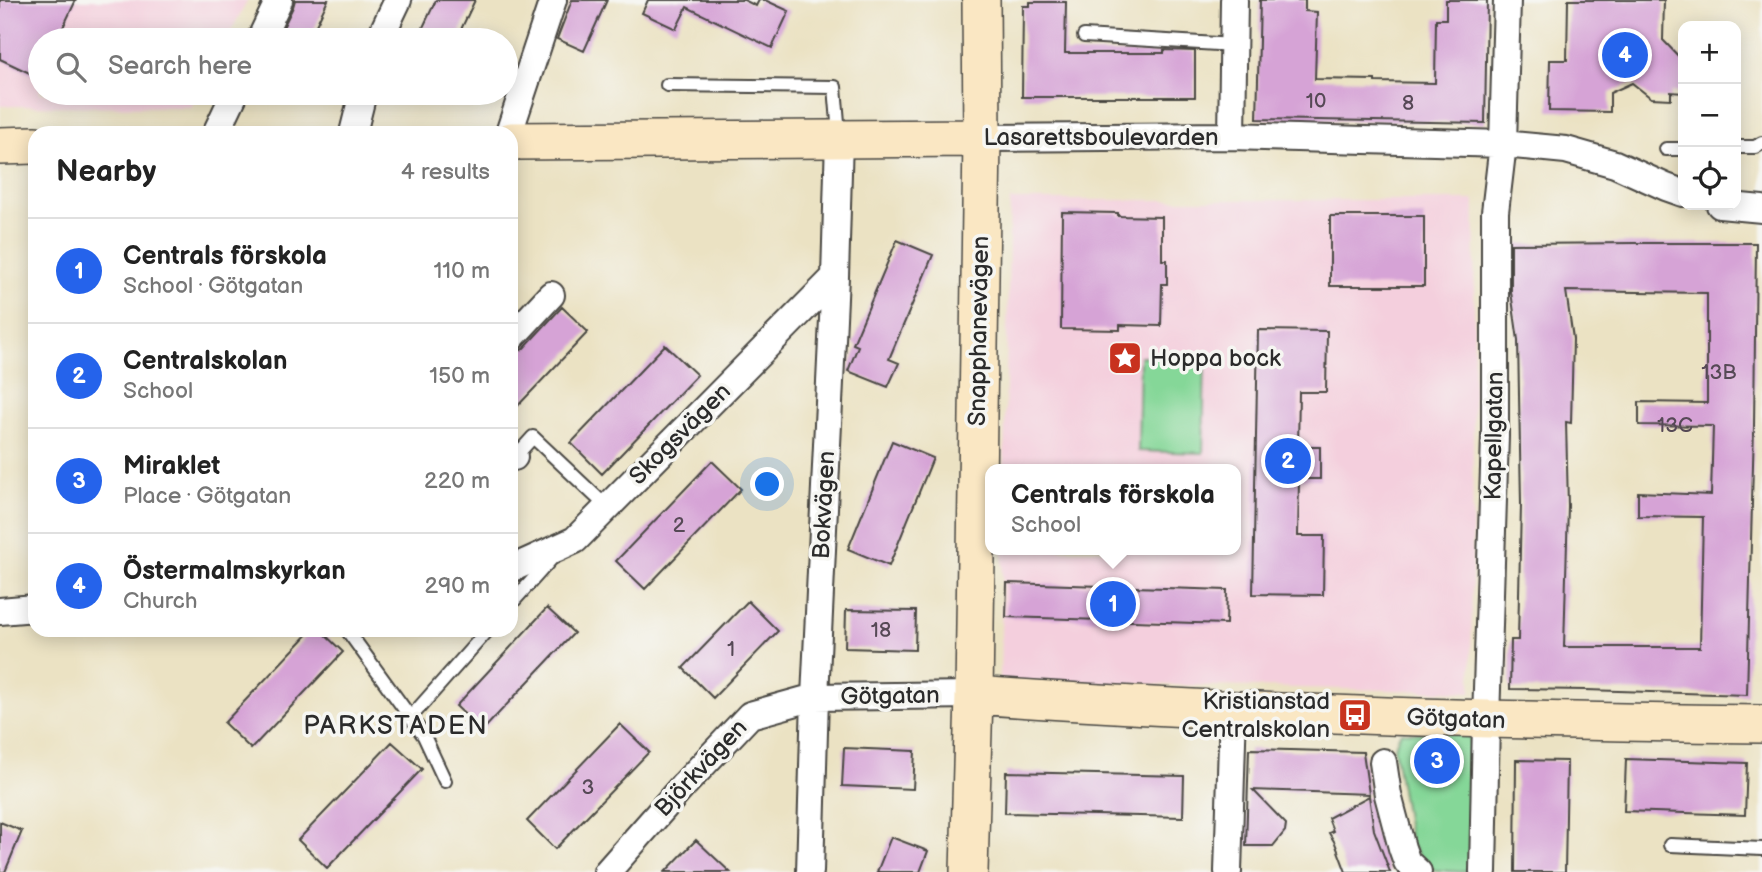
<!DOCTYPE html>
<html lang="en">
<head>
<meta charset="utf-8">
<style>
	body { margin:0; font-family:"Balsamiq Sans",sans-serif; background:#f2f2f2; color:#222 }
	.controls { position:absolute; right:21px; top:21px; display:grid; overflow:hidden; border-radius:14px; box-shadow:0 4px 18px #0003 }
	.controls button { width:63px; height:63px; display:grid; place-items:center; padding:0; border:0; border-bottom:2px solid #e0e0e0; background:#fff; color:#222; font:35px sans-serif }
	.you { position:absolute; left:768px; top:485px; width:24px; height:24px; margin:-18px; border:5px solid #fff; border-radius:50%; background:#1a73e8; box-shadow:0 0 0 10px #1a73e833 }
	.badge { display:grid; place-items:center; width:46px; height:46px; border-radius:50%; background:#2563eb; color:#fff; font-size:23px; font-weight:700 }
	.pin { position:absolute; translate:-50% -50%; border:4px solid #fff; box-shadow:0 2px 7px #0006 }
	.popup { position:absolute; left:985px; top:464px; width:256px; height:91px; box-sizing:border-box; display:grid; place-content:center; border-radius:14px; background:#fff; filter:drop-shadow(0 2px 5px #0005); font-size:23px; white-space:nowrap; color:#767676 }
	.popup b { font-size:26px; color:#222 }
	.popup::after { content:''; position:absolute; left:50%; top:100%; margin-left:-14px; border:14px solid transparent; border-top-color:#fff }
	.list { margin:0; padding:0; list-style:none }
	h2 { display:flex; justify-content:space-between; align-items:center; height:91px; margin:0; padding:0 28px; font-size:30px }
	h2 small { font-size:23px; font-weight:400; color:#767676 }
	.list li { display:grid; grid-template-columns:46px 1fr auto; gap:21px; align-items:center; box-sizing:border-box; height:105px; padding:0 28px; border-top:2px solid #e0e0e0 }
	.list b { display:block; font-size:26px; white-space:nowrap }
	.list p { margin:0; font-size:23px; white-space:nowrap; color:#767676 }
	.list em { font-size:23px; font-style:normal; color:#767676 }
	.icon { flex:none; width:38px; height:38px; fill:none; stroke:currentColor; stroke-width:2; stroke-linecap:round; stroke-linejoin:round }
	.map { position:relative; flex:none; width:1762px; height:872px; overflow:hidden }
	.search { position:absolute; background:#fff; box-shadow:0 4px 18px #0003; left:28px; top:28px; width:490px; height:77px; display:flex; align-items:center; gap:18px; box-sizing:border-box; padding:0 24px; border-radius:38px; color:#767676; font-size:26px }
	.panel { position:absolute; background:#fff; box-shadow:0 4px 18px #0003; left:28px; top:126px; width:490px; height:511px; border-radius:21px }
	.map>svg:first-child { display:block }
	.built { fill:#f4cfdd }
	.green { fill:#85d798; stroke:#588162; stroke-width:2 }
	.building { fill:#d6a3d6; fill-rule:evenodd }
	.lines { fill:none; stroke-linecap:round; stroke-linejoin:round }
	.lane-casing { stroke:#484642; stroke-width:16 }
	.street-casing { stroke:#484642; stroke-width:30 }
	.secondary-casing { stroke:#484642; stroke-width:40 }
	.lane { stroke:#fff; stroke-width:12 }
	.street { stroke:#fff; stroke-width:26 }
	.secondary { stroke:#fae7c3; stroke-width:37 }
	.labels { text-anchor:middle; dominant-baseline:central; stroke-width:7; stroke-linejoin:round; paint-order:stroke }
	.number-label { font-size:21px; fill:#564956 }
	.street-label { font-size:24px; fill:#2b2b2b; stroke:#f6f6f2 }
	.poi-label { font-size:24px; fill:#2b2b2b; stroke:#f6f6f2; text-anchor:start }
	.neighbourhood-label { font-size:26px; letter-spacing:2px; fill:#2b2b2b; stroke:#f6f6f2 }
</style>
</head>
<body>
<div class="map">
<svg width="1762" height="872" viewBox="0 0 1762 872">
	<rect width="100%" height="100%" fill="#f6f6f2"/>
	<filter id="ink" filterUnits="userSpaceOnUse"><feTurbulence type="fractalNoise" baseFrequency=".0143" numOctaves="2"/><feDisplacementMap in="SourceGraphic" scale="14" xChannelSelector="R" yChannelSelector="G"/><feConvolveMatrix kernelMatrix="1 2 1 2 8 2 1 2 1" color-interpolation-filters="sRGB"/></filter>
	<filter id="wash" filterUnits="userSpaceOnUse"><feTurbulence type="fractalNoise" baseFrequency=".00686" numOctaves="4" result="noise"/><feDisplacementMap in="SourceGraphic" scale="28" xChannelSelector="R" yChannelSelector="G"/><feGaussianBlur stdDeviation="1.57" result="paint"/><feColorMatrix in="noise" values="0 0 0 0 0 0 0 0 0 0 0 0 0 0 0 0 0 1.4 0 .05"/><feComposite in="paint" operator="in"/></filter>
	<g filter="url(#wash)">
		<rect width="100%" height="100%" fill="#ebe2c3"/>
		<path class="built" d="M0,0H248L226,40H40V93H198L191,107L0,106Z
			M1010,200H1475L1471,692L1000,681L1003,550H1236V469H1004Z"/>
		<path class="green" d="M1140,356L1205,357L1203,453L1138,451Z
			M1401,732L1469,735L1475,754L1472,861L1468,870L1462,872L1435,870L1427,867L1410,843L1394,747Z"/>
		<g id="blocks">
			<path class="building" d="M0,0H76L57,40H40V78L0,59Z
				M295,0H328L309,40H277L293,7Z
				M436,0H475L456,40H417Z
				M572,0H607L584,51L557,39Z
				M648,0H744L756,6L759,0H765L789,11L772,48L687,7L676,29L642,13Z
				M1260,0H1305V11L1317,12L1315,79L1375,80V82L1435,83L1436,19H1446V0H1487L1485,123L1257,119Z
				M1568,0H1664L1663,40L1683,61V93L1671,92V99L1651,98L1632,83L1610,93V112L1549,111L1550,60H1567Z
				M1030,2H1066L1065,53H1164V50L1195,51V97H1022L1023,6H1030Z
				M1062,212L1118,213V216L1162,217V260H1167V284H1162L1161,326L1120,325V330L1061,329Z
				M1330,216H1424V286H1330Z
				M897,240L933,255L889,359L899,363L888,387L848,371L858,346L853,344Z
				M1636,243H1756L1754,426L1747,695L1586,690L1510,689L1511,640H1518L1521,504L1518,340L1511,292V244ZM1566,291L1707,293V403L1639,402V425L1713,426L1711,495L1638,492V516L1703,517L1700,647H1564L1568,506L1566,422L1571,423L1573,339Z
				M562,307L588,332L511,413V353H516L523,349Z
				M1258,330L1327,331L1326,392H1299L1298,447H1320V479H1299L1298,536H1324L1323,595L1253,594Z
				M665,345L697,375L602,474L571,443Z
				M892,441L933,458L889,566L848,549Z
				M712,461L741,489L645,589L616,561Z
				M1007,583L1227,590L1226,624L1006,617Z
				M748,601L778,631L713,698L683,668Z
				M547,608L574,633L482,731L456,706Z
				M846,610L916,611L915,650L845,648Z
				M312,630H320L343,652L251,749L224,723Z
				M620,724L649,752L555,849L527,821Z
				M392,742L422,769L327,868L298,840Z
				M844,748L915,751L913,789L842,786Z
				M1249,749L1363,752L1369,794L1253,790L1286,824L1285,831L1273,846H1246Z
				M1626,759L1747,763L1745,815L1624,811Z
				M1516,760L1567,761L1565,872H1515Z
				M1006,772L1184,776L1183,817L1005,813Z
				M1369,796L1374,830L1390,872H1346L1335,843L1329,833L1333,831L1328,818Z
				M0,822L22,831L5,872H0Z
				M891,837L928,851L920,872H877Z
				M696,840L730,872H665Z"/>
		</g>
	</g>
	<g filter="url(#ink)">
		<use href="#blocks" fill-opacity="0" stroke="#484642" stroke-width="2"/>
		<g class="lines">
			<g class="lane-casing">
				<path id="lane" d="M1084,36L1234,45
					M667,85L835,87L839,134
					M1736,147H1755L1762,143
					M1666,149H1683
					M514,458L533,437L607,507
					M511,604L553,557
					M347,630L424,736L445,781
					M410,718L488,630
					M1670,845L1762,849"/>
			</g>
			<g class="street-casing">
				<path id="street" d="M260,40L279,0
					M379,40L398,0
					M216,133L235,93
					M353,133L363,93
					M509,133L553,0
					M1232,136L1234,0
					M982,138L1232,136L1503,144L1566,150L1615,164L1666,187L1683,193
					M1720,205L1762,209
					M511,338L551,295
					M511,454L514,457
					M511,569L575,540L835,277
					M0,611L35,608
					M1383,762L1388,795L1402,848L1407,862L1418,872
					M607,872L682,787L750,715L815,697L974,695
					M810,872L815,697L835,277L839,138
					M1228,872L1233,709
					M1483,872L1486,720L1495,436V212L1503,144L1507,0"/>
			</g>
			<g class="secondary-casing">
				<path id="secondary" d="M511,141L982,138
					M0,146L35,145
					M974,695C1236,714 1499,721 1762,724
					M969,872L974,695L982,138L981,0"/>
			</g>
			<use href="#lane" class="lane"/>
			<use href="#street" class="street"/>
			<use href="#secondary" class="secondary"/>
		</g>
	</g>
	<defs>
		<g id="sight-square" transform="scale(1.75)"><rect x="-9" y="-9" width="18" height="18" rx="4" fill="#c8321e" stroke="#f6f6f2"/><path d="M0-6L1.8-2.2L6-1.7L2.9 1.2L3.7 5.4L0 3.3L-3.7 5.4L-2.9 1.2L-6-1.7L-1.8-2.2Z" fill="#fff"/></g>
		<g id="bus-square" transform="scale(1.75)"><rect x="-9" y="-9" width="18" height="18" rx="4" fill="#c8321e" stroke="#f6f6f2"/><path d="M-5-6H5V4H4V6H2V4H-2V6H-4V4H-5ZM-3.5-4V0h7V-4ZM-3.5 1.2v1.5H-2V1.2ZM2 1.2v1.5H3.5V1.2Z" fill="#fff"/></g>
	</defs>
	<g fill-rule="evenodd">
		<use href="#sight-square" x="1125" y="358"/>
		<use href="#bus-square" x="1355" y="715"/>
	</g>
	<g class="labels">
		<g class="number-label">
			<text x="1316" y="101">10</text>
			<text x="1408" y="103">8</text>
			<text x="1719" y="372">13B</text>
			<text x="1675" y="425">13C</text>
			<text x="679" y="525">2</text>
			<text x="881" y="630">18</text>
			<text x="731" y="649">1</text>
			<text x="588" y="787">3</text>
		</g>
		<g class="street-label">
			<text x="1101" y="137">Lasarettsboulevarden</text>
			<text transform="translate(979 331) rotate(-89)">Snapphanevägen</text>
			<text transform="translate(680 434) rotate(-45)">Skogsvägen</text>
			<text transform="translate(1494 436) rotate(-89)">Kapellgatan</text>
			<text transform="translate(824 505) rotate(-87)">Bokvägen</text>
			<text transform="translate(890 696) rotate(-1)">Götgatan</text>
			<text transform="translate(1456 719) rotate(2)">Götgatan</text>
			<text transform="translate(701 768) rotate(-47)">Björkvägen</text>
		</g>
		<g class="poi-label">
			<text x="1150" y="358">Hoppa bock</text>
			<text x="1330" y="701" text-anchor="end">Kristianstad<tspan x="1330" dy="28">Centralskolan</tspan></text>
		</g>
		<g class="neighbourhood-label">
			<text x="396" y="726">PARKSTADEN</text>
		</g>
	</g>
</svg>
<div class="controls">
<button>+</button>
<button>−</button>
<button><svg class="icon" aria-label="locate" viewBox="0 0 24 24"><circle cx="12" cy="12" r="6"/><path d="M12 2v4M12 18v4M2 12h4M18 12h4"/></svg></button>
</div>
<div class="you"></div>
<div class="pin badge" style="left:1113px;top:604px">1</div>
<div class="popup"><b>Centrals förskola</b>School</div>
<div class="pin badge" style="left:1288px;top:461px">2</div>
<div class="pin badge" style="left:1437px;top:761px">3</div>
<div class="pin badge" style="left:1625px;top:55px">4</div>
<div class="search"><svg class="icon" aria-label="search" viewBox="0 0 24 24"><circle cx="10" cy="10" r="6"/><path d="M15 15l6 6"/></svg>Search here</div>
<section class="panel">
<h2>Nearby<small>4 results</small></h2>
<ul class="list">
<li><span class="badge">1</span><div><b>Centrals förskola</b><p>School · Götgatan</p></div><em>110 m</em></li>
<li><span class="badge">2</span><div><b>Centralskolan</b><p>School</p></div><em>150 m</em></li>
<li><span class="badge">3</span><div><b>Miraklet</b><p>Place · Götgatan</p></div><em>220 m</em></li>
<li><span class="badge">4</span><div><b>Östermalmskyrkan</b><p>Church</p></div><em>290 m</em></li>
</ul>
</section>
</div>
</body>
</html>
